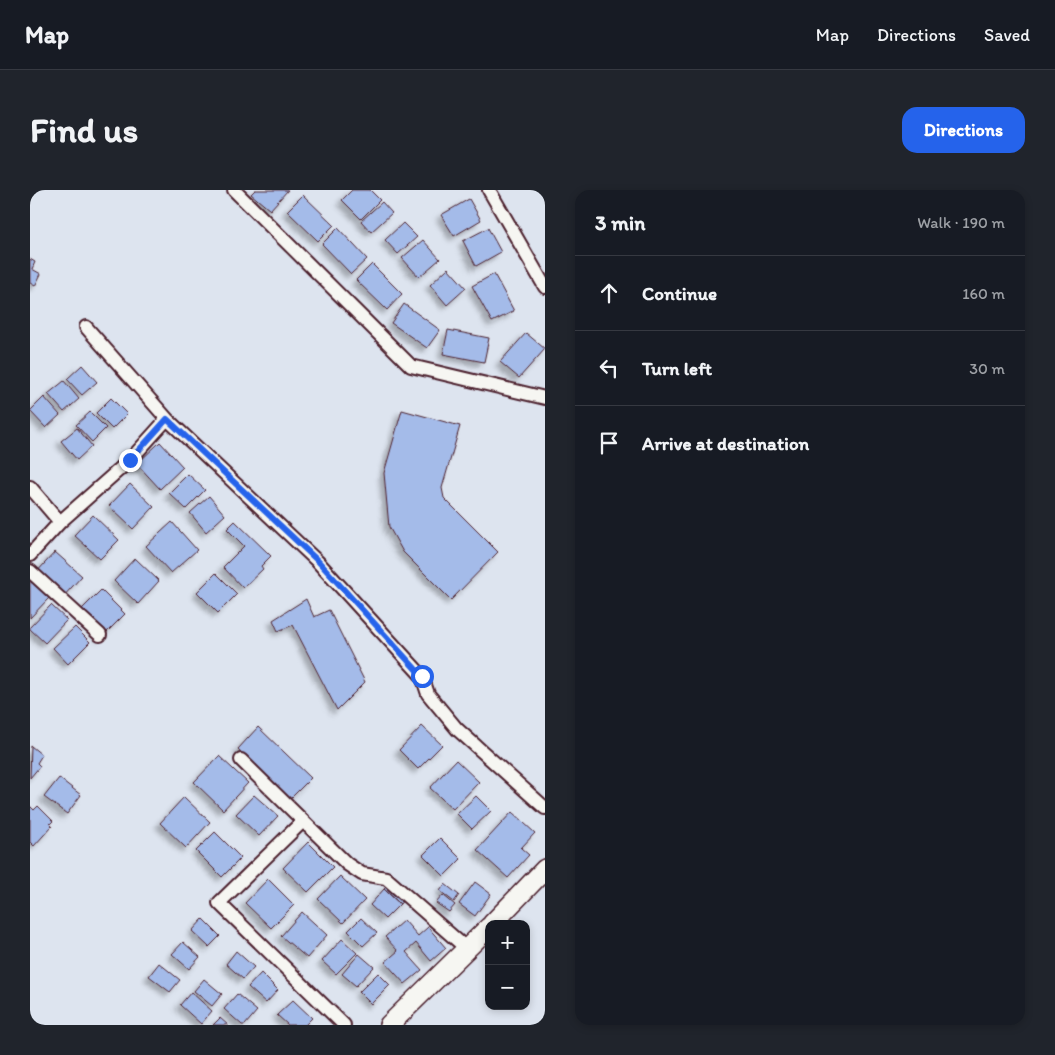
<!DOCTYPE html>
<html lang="en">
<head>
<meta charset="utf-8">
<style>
	body { margin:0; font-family:Itim,sans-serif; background:#20242c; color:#f1f3f6 }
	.controls { position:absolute; right:15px; bottom:15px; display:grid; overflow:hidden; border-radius:10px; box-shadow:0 2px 8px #0003 }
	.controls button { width:45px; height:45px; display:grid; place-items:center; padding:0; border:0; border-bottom:1px solid #363941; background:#171b24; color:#f1f3f6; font:25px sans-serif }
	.stop { position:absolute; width:15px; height:15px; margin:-11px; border:4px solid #2563eb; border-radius:50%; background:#fff }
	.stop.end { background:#2563eb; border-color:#fff; box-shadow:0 1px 5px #0008 }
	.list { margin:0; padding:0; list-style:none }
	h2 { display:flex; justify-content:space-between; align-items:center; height:65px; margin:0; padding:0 20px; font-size:21px }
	h2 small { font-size:16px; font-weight:400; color:#9ea1a6 }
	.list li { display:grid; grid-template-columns:32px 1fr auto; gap:15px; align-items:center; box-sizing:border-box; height:75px; padding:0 20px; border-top:1px solid #363941 }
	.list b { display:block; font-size:19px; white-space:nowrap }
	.list em { font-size:16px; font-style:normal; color:#9ea1a6 }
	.icon { flex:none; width:28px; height:28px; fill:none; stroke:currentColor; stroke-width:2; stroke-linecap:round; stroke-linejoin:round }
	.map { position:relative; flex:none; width:515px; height:835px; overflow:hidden; border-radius:15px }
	header { display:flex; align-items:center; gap:30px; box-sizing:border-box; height:70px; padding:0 25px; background:#171b24; border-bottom:1px solid #363941 }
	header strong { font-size:24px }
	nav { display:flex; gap:28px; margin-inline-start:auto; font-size:18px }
	.intro { display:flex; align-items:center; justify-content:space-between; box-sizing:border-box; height:120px; padding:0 30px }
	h1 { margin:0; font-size:35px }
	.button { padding:12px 22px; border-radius:15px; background:#2563eb; color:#fff; font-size:18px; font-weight:700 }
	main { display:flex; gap:30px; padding:0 30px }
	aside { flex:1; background:#171b24; border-radius:15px; box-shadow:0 2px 8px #0003 }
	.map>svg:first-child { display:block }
	.building { fill:#a4bbe9; stroke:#4a1f2b; filter:url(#shadow) }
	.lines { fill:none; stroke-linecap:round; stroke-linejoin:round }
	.street-casing { stroke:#4a1f2b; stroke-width:16 }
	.secondary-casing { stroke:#4a1f2b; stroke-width:22 }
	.street { stroke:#f6f6f2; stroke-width:12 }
	.secondary { stroke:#f6f6f2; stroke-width:19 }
	.route { stroke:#2563eb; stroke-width:6 }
</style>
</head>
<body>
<header>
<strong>Map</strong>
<nav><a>Map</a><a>Directions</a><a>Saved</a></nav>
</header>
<div class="intro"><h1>Find us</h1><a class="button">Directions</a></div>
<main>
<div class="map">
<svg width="515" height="835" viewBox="0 0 515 835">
	<defs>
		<filter id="shadow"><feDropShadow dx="-4.5" dy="4.5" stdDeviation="2.5" flood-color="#0004"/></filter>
	</defs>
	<rect width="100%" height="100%" fill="#dde4ef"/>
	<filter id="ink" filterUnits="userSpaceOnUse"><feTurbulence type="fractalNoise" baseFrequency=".02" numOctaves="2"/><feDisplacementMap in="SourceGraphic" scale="10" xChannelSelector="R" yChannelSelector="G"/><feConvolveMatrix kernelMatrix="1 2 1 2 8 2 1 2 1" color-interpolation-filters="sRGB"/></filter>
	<g filter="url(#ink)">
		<path class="building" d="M225,0H258L240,20L221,4Z
			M322,0H340L350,10L331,29L312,10Z
			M273,5L304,35L288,51L257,21Z
			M439,9L451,30L424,46L411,25Z
			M352,12L362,23L341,42L331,31Z
			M373,33L387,47L368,64L355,50Z
			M308,38L337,69L321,84L292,54Z
			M458,38L471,62L446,76L433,51Z
			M393,50L410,69L389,87L372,68Z
			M0,69L5,72L2,79L11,84L5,96L0,93Z
			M342,74L372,104L357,120L326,90Z
			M418,78L436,98L417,115L400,95Z
			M464,84L484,121L462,132L442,96Z
			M374,114L410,140L397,158L361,133Z
			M418,140L459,148L454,172L413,164Z
			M496,143L515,159L489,188L470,172Z
			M52,175L67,192L52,205L37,189Z
			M34,191L49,209L34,222L18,204Z
			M14,207L30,225L16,238L0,221Z
			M81,208L97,224L82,239L66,223Z
			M372,220L430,236L412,298L414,308L468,362L421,410L373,362L359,337L354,283Z
			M60,222L76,238L62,252L46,235Z
			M47,238L62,256L47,270L31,251Z
			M130,252L153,277L130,299L107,274Z
			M158,284L175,300L156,319L139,303Z
			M100,294L124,317L103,339L79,316Z
			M179,306L195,325L176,342L160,323Z
			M63,325L89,350L70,369L44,345Z
			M205,331L241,366L231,376L233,379L213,398L193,377L214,356L197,339Z
			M142,332L167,360L141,383L116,356Z
			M25,362L52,386L32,408L5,384Z
			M105,368L129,391L108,414L84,391Z
			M186,383L207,404L188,423L167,402Z
			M0,390L19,408L0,428Z
			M71,400L95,424L72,447L48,423Z
			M276,409L284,427L299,420L335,492L307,520L263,435L248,441L243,430Z
			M21,415L37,430L15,453L0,439V437Z
			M45,437L60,452L38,474L23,458Z
			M392,536L412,555L388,579L369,560Z
			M228,537L281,588L260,609L208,559Z
			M1,556L12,565L7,573L10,576L0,588Z
			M189,566L218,593L193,620L164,592Z
			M426,570L449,592L423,619L400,598Z
			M29,588L51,605L37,624L14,607Z
			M224,605L248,626L229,646L206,624Z
			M446,606L461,621L442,639L427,624Z
			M154,607L180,632L156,658L130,633Z
			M0,616L4,620L8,616L23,631L20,634L22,636L4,656L0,652Z
			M482,622L505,643L491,658L499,665L478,688L447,660Z
			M185,642L211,668L192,687L166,661Z
			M410,648L431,669L414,686L393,665Z
			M278,652L303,677L278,702L253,678Z
			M310,686L335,710L313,733L288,709Z
			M238,689L264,715L241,738L215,713Z
			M445,692L461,704L445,726L429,714Z
			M415,694L429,705L424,712L410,701Z
			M358,695L374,709L370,714L354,699Z
			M354,699L370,714L355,729L340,715Z
			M413,705L425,715L419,722L406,713Z
			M272,722L297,745L277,768L251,746Z
			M331,728L347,743L333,756L318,741Z
			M173,729L190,746L179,757L162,741Z
			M374,730L388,746L398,737L416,758L401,771L386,753L376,762L392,780L375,794L355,772L368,761L355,747Z
			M312,749L327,763L306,784L292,771Z
			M153,752L170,767L159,779L142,764Z
			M206,761L224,777L213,789L196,774Z
			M329,764L344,777L326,796L312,784Z
			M129,773L150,790L140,802L119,786Z
			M231,783L248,800L236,813L218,797Z
			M348,783L360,795L341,814L329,802Z
			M174,789L192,804L182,816L164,801Z
			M161,802L182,821L171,834L150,815Z
			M207,804L227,821L215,835H212L194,819Z
			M263,810L282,828L275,835H258L247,825Z
			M190,828L198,835H183Z"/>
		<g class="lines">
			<g class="street-casing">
				<path id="street" d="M204,0L381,176L515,208
					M459,0L515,97
					M56,137L137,229L287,371L392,486L398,504L427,539L515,618
					M0,297L30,332
					M0,365L30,332L100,270L137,229
					M0,381L70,445
					M211,570L317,674L332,684L356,688L437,759
					M273,631L189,713L314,835"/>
			</g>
			<g class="secondary-casing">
				<path id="secondary" d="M462,734L515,679
					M359,835L459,737"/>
			</g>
			<use href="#street" class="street"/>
			<use href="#secondary" class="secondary"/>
		</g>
	</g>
	<g class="lines" filter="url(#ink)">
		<path class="route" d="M100,270L137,229L288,371L392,486"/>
	</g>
</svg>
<div class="controls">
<button>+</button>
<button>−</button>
</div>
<div class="stop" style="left:392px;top:486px"></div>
<div class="stop end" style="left:100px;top:270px"></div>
</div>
<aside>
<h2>3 min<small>Walk · 190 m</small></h2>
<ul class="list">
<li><svg class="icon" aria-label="ahead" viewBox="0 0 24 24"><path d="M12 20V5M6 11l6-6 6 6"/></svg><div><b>Continue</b></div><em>160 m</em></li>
<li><svg class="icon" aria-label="left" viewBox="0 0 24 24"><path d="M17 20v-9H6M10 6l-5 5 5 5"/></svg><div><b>Turn left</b></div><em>30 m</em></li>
<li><svg class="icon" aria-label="arrive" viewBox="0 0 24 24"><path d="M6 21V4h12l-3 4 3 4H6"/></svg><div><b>Arrive at destination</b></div></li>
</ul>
</aside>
</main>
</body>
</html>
